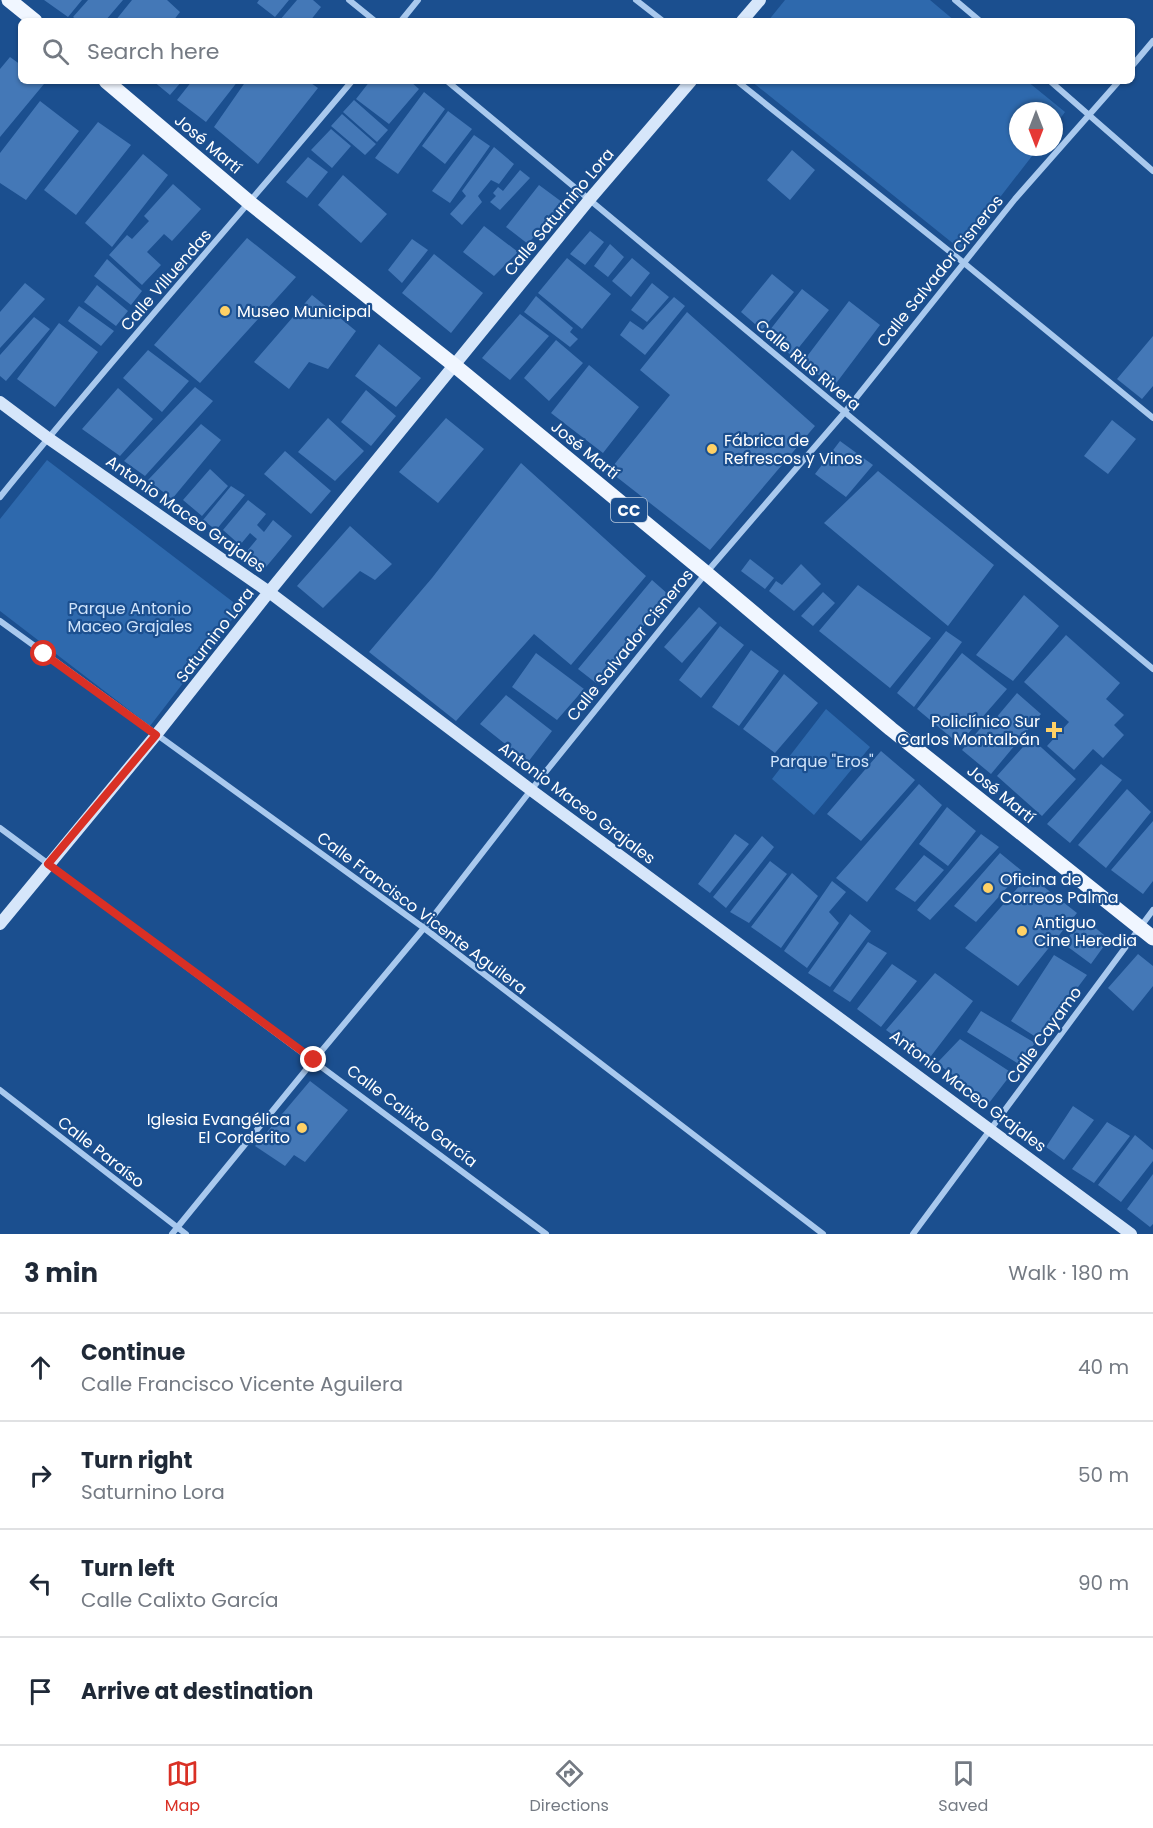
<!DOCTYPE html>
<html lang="en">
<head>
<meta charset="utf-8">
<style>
	body { margin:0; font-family:Poppins,sans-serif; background:#f6f6f7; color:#1f2937 }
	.compass { position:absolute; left:1009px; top:102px; width:54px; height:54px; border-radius:50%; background:#fff; box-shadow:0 2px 4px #0004; rotate:180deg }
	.stop { position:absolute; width:18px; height:18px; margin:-14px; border:4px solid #d93025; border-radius:50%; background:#fff }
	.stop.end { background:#d93025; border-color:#fff; box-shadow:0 2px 6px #0008 }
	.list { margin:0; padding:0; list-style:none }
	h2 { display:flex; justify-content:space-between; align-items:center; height:78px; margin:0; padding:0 24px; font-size:26px }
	h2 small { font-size:20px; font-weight:400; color:#747a83 }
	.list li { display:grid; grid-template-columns:39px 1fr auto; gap:18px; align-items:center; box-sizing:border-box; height:108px; padding:0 24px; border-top:2px solid #e0e1e3 }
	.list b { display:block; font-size:22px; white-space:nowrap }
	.list p { margin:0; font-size:20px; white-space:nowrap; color:#747a83 }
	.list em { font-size:20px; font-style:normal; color:#747a83 }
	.icon { flex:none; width:33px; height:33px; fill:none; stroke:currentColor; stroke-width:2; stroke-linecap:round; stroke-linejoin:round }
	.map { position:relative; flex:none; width:1153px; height:1234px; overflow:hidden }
	.search { position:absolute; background:#fff; box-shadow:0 2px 4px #0004; left:18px; right:18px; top:18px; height:66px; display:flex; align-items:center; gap:15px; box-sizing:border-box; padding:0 21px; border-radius:9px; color:#747a83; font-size:22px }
	.sheet { height:510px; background:#fff }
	nav { display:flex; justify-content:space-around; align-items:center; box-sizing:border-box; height:84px; border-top:2px solid #e0e1e3; background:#fff; font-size:16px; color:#747a83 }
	nav a { display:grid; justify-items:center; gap:3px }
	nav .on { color:#d93025 }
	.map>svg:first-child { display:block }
	.green { fill:#2e69ad }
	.building { fill:#4478b7 }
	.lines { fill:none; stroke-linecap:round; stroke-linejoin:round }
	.street { stroke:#a9c9ee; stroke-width:6 }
	.secondary { stroke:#d6e6fa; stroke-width:12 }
	.primary { stroke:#f0f6ff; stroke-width:15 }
	.route { stroke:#d93025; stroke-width:8 }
	.poi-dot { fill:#ffd166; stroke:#1b4f8f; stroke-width:2 }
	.labels { text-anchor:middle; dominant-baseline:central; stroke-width:4.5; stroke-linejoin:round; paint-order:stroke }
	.shield { fill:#1b4f8f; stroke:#bbcadd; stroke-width:1.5 }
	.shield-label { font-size:15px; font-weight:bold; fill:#fff }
	.street-label { font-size:16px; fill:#fff; stroke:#1b4f8f }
	.poi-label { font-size:16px; fill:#fff; stroke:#1b4f8f; text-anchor:start }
	.park-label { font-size:16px; fill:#cfe3fa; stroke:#1b4f8f }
</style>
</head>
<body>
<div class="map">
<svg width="1153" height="1234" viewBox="0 0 1153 1234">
	<rect width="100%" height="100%" fill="#1b4f8f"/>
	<path class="green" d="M785,0H930L955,21H768Z
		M751,81H1027L1065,112L1054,127V111H1018V147H1039L960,249Z
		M47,460L241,608L150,726L0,611V519Z
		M826,709L870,747L814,815L772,779Z"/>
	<path class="building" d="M44,0H82L68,17Z
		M88,0H123L105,21H78L73,17Z
		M132,0H167L180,12L173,21H115Z
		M259,0H289L275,17L257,3Z
		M297,0H313L321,7L310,21H279Z
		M10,57L21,65V81H40L44,84L0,137V69Z
		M153,81H182L170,95Z
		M192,81H238L206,122L177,100Z
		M246,81H308L318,88L258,164L214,127Z
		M370,81H410L419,89L389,124L356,99Z
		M424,92L445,109L398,174L375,158Z
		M354,100L388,130L377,142L343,112Z
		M40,101L79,131L26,200L0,183V153Z
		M448,111L472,129L445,164L422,146Z
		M342,114L376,144L365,155L331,126Z
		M98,122L131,145L76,215L44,190Z
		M331,129L351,146L332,168L311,150Z
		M474,135L490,146L450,203L432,191Z
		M494,147L514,164L499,184L491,180L478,196L482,202L462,225L450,214L466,196L462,191Z
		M792,150L815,170L790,200L767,180Z
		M143,154L168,175L112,247L85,223Z
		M308,157L328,172L307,198L286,182Z
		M520,170L530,178L500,210L490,202L496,196L493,193L498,187L503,191Z
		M343,175L387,214L361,243L318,205Z
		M173,184L201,209L172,241L164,234L147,252L161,265L142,285L109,255L127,235L132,239L149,221L144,216Z
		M539,185L562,202L528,244L506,227Z
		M484,226L518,252L494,276L463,252Z
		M590,231L604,242L585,265L570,254Z
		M247,238L296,277L200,383L154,345Z
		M412,239L428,250L402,283L388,270Z
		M610,244L624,257L608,277L594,266Z
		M434,254L483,293L451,333L402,293Z
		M567,258L611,294L582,329L538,293Z
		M632,258L650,273L631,297L612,281Z
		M107,259L142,291L131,305L94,276Z
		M772,274L794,292L762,330L741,312Z
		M25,283L45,299L0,348V312Z
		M652,283L669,297L647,322L631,310Z
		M97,285L128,311L116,326L84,302Z
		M802,289L829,310L792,356L766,335Z
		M312,295L356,331L328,369L309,362L289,389L254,362Z
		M536,296L573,328L570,332L578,339L570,347L524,312Z
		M674,297L685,306L645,355L620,335L630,321L643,330Z
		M849,301L880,325L834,386L802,363Z
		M79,306L114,331L101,346L68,321Z
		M687,312L815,426L710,550L609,471L670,395L640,370Z
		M520,314L549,336L510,380L482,358Z
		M34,317L50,329L6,381L0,376V355Z
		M59,323L98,352L55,407L17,379Z
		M1153,336V386L1142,399L1117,379Z
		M556,340L583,363L549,401L524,378Z
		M379,344L421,378L396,407L355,376Z
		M148,350L189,381L162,412L123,378Z
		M589,365L639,407L603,453L551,413Z
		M195,387L213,401L145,476L124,461Z
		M118,388L153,419L120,456L82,429Z
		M366,390L396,416L371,446L341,422Z
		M328,418L364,451L335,481L298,452Z
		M446,418L484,449L438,503L399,472Z
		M1112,420L1136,439L1108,474L1084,456Z
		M201,424L221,440L172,499L148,480Z
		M840,441L873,465L846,497L815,474Z
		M285,451L331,491L311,514L264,474Z
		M521,463L646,576L571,665L534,634L456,721L369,652L432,578Z
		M210,469L228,486L202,516L183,500Z
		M878,471L994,565L948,626L824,523Z
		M231,486L245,495L216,530L203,520Z
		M248,500L266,514L257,525L264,532L273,520L292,536L266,567L247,551L257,539L250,533L240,545L223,530Z
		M350,526L392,564L375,580L360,571L323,608L297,586Z
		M750,559L774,578L765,589L741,571Z
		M801,564L821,584L794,611L769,591L776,581L782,585Z
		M652,580L669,595L596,683L578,669Z
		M858,585L931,638L890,688L819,631Z
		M823,592L835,603L813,626L801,616Z
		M1024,595L1059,626L1013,681L976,655Z
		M699,607L717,623L682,663L664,647Z
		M720,626L744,645L701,698L679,680Z
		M946,631L962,642L914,707L897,693Z
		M1066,635L1120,683L1106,699L1124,715L1114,725L1124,735L1103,758L1093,749L1074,770L1047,746L1069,722L1024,682Z
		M751,650L779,671L739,726L712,707Z
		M536,653L584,689L557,720L512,687Z
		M962,653L1007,689L959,744L917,709Z
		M784,674L818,703L775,753L743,729Z
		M1017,693L1041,714L991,774L962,750L984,724L990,725Z
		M506,695L552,731L528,762L480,724Z
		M1031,738L1076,779L1042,816L997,776Z
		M881,751L915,780L861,841L827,814Z
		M1101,764L1122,780L1070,843L1047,824Z
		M919,784L942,805L867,902L836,878Z
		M1127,789L1151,812L1106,868L1078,845Z
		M947,807L976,831L948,866L919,844Z
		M1153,821V881L1143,894L1111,870Z
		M735,834L749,844L710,893L698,884Z
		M981,834L999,847L930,920L917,910Z
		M762,836L774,847L726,908L713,897Z
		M1000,853L1022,871L976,922L954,906Z
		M924,855L944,870L915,902L895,889Z
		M770,861L787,874L749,923L730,912Z
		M792,873L818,896L781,948L751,927Z
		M1029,875L1077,913L1018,986L965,948Z
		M832,881L846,892L829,912L839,923L807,968L784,951Z
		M850,914L871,931L830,987L808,973Z
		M1082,917L1109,939L1091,964L1064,944Z
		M868,942L887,953L850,1002L833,991Z
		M1138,954L1153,966V986L1133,1011L1108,988Z
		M1054,955L1087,975L1039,1039L1011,1021Z
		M892,964L917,981L881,1027L857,1009Z
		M935,973L973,1001L928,1060L886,1030Z
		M981,1011L1035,1043L1019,1064L967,1032Z
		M960,1039L1012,1073L989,1103L937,1063Z
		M310,1081L348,1110L305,1162L294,1155L285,1166L255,1146Z
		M1073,1106L1094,1120L1064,1160L1046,1147Z
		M1107,1122L1130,1136L1094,1183L1072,1169Z
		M1135,1135L1153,1150V1161L1121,1202L1098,1185Z
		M1153,1174V1224L1150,1227L1127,1209Z"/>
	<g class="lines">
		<path class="street" d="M349,0L375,21
			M636,0L663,21
			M955,0L980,21
			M401,21L418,0
			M1132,66L1153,41
			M447,81L1153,669
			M737,81L964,263L1153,418
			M1050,81L1153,171
			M0,497C114,356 235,221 352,81
			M0,621L424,928L823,1234
			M0,828L546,1234
			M0,1090L186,1234
			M172,1234L314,1060L424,928L531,790L706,573L844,413L1015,199L1119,81
			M913,1234L1153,910"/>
		<path class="secondary" d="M742,21L760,0
			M0,402L48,438L269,592L531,790L1131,1234
			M0,924L156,735L269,592L589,200L691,81"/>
		<path class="primary" d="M9,0L35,21
			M106,81L250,203L454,365L706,573L891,729L1153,938"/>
	</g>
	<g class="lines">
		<path class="route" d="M44,654L156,735L48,864L314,1060"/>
	</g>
	<g class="poi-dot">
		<circle cx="225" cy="311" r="6"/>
		<circle cx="712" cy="449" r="6"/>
		<path d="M1051 721h6v6h6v6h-6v6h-6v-6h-6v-6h6z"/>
		<circle cx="988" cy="888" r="6"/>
		<circle cx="1022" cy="931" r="6"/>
		<circle cx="302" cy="1128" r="6"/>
	</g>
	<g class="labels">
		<rect class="shield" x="611" y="498" width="36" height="24" rx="4.5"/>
		<g class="shield-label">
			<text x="629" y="510">CC</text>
		</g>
		<g class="street-label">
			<text transform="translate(208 144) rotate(40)">José Martí</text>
			<text transform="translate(559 212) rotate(-50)">Calle Saturnino Lora</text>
			<text transform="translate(940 271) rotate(-51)">Calle Salvador Cisneros</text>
			<text transform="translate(166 280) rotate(-49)">Calle Villuendas</text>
			<text transform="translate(808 365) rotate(40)">Calle Rius Rivera</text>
			<text transform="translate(585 450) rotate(39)">José Martí</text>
			<text transform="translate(186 514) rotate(35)">Antonio Maceo Grajales</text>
			<text transform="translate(215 635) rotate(-52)">Saturnino Lora</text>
			<text transform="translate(630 645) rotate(-51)">Calle Salvador Cisneros</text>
			<text transform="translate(1001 794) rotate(39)">José Martí</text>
			<text transform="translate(577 803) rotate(37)">Antonio Maceo Grajales</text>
			<text transform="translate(422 913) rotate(37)">Calle Francisco Vicente Aguilera</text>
			<text transform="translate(1044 1035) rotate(-54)">Calle Cayamo</text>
			<text transform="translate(968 1091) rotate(37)">Antonio Maceo Grajales</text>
			<text transform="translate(412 1116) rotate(37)">Calle Calixto García</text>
			<text transform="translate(101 1152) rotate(38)">Calle Paraíso</text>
		</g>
		<g class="poi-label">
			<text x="237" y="311">Museo Municipal</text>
			<text x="724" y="440">Fábrica de<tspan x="724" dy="18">Refrescos y Vinos</tspan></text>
			<text x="1040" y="721" text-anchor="end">Policlínico Sur<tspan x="1040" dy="18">Carlos Montalbán</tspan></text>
			<text x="1000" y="879">Oficina de<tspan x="1000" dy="18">Correos Palma</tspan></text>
			<text x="1034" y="922">Antiguo<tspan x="1034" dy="18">Cine Heredia</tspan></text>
			<text x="290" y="1119" text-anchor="end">Iglesia Evangélica<tspan x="290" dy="18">El Corderito</tspan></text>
		</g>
		<g class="park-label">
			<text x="130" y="608">Parque Antonio<tspan x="130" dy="18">Maceo Grajales</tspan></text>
			<text x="822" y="761">Parque "Eros"</text>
		</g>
	</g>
</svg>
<svg class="compass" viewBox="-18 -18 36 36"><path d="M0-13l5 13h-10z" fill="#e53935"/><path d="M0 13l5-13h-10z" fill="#747a83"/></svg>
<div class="stop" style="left:44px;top:654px"></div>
<div class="stop end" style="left:314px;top:1060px"></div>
<div class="search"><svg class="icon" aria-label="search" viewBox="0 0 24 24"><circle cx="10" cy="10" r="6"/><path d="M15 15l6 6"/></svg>Search here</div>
</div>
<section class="sheet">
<h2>3 min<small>Walk · 180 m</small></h2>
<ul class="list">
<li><svg class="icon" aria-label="ahead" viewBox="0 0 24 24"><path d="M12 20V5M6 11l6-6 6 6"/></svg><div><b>Continue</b><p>Calle Francisco Vicente Aguilera</p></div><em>40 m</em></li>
<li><svg class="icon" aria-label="right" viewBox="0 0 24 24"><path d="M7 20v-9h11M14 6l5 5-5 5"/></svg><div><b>Turn right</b><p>Saturnino Lora</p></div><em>50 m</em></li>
<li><svg class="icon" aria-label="left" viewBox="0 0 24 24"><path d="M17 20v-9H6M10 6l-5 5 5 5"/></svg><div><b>Turn left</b><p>Calle Calixto García</p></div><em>90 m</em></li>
<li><svg class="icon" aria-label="arrive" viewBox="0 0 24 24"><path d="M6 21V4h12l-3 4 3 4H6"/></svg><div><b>Arrive at destination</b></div></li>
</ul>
</section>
<nav>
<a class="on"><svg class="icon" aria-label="map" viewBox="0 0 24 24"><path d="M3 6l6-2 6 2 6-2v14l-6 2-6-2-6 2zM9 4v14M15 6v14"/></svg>Map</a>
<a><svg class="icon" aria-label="directions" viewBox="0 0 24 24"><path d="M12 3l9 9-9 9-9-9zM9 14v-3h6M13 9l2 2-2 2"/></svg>Directions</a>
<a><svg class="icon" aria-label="saved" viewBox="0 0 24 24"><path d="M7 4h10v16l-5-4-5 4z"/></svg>Saved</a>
</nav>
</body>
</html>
